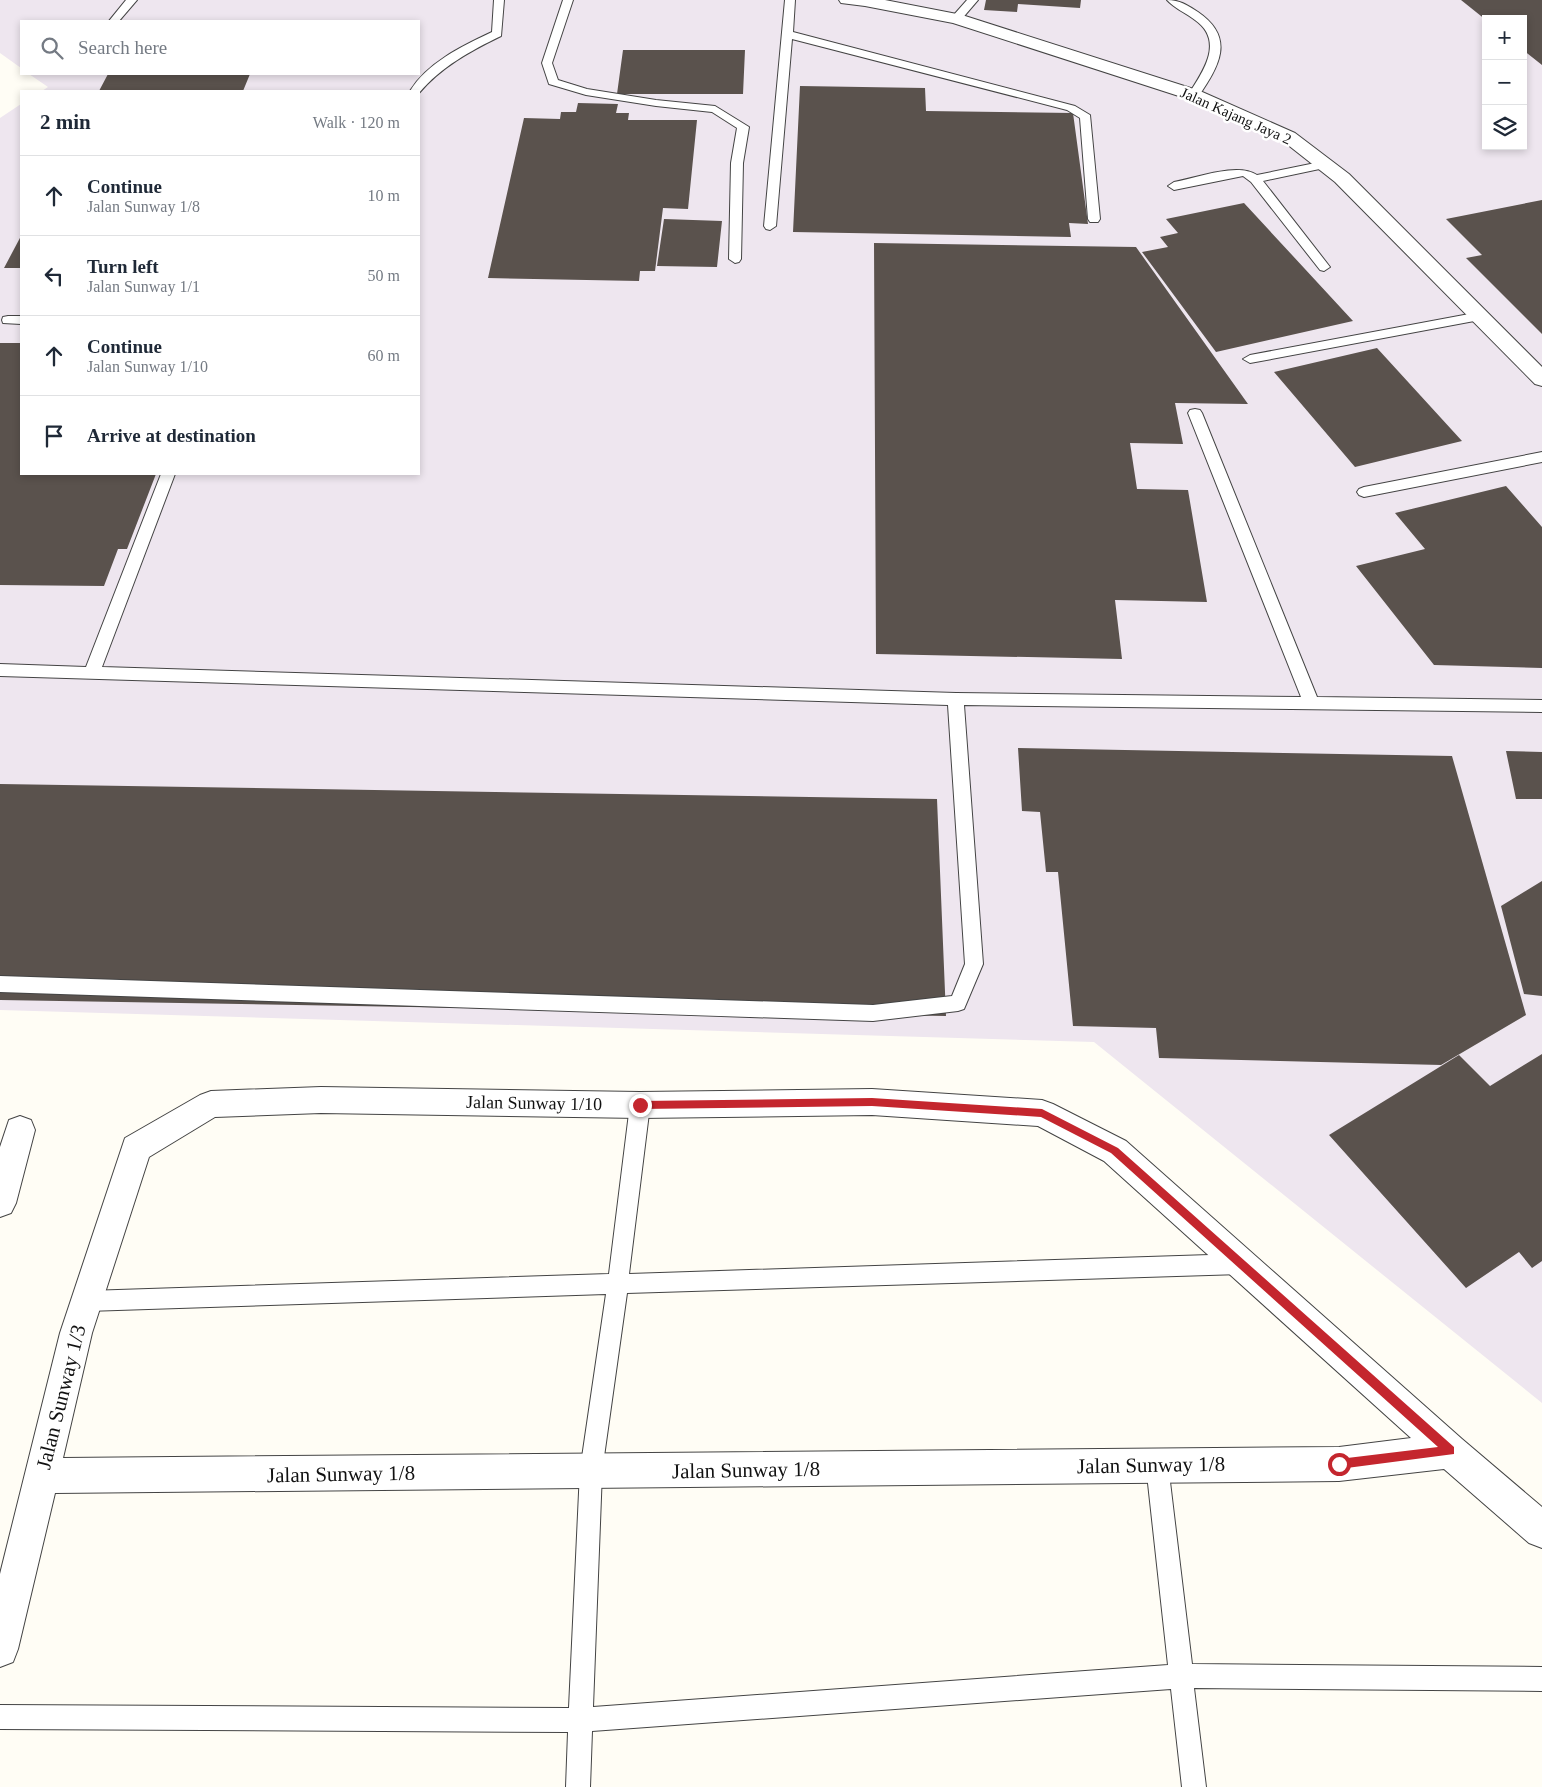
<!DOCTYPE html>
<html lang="en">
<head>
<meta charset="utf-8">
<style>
	body { margin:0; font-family:Georgia,serif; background:#f2f2f3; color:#1f2937 }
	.controls { position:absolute; right:15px; top:15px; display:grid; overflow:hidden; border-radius:0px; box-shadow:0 2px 8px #0003 }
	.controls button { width:45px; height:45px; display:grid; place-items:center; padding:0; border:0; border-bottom:1px solid #e0e1e3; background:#fff; color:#1f2937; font:25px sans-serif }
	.stop { position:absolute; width:15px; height:15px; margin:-11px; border:4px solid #c4262e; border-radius:50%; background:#fff }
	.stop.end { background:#c4262e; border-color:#fff; box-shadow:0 1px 5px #0008 }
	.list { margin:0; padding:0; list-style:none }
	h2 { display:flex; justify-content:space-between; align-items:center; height:65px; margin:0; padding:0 20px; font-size:21px }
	h2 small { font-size:16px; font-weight:400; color:#747a83 }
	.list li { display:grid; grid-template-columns:32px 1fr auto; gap:15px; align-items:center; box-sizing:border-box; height:80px; padding:0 20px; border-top:1px solid #e0e1e3 }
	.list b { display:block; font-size:19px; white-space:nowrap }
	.list p { margin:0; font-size:16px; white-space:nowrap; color:#747a83 }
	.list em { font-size:16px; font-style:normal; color:#747a83 }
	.icon { flex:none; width:28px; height:28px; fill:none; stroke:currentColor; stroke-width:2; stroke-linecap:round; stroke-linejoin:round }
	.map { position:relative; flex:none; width:1542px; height:1787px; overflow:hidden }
	.search { position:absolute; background:#fff; box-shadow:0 2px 8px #0003; left:20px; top:20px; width:400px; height:55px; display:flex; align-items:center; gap:12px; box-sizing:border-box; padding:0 18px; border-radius:0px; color:#747a83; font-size:19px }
	.panel { position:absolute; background:#fff; box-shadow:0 2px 8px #0003; left:20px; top:90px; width:400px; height:385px; border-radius:0px }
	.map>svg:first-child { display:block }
	.industrial { fill:#eee6ef; fill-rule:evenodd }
	.building { fill:#5a524d }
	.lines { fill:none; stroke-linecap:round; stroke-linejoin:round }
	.lane-casing { stroke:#444; stroke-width:2 }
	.street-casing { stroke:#444; stroke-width:2 }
	.lane { fill:#fff; fill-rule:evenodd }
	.street { fill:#fff; fill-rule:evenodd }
	.route { fill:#c4262e }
	.labels { text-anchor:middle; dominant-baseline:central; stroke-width:5; stroke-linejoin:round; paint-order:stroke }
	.far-street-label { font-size:15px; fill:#111; stroke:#fff }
	.street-label { font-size:18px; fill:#111; stroke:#fff }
	.near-street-label { font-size:21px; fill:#111; stroke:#fff }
</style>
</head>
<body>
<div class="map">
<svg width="1542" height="1787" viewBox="0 0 1542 1787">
	<rect width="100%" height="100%" fill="#fffdf5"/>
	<path class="industrial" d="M0,0H1542V1403L1094,1042L0,1010V118L21,104V474H419V91H42L48,87L29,74H419V21H21V68L0,53ZM1486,19H1523V146H1486Z"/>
	<path class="building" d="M986,0H1081L1080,8L1018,4L1017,12L984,10Z
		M1461,0H1542V65L1523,50V19L1486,20Z
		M623,50H745L743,94H617Z
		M108,74H250L243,91H99Z
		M800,86L925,88L926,111L1073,113L1088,224L1069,223L1071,237L793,232Z
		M578,103L618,104L616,113H629L628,120H697L688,209L663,208L655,271H640L639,281L488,278L524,118L560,119L561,112H576Z
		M1542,200V334L1466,258L1482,255L1446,219Z
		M1244,203L1353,321L1216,352L1142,252L1168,247L1160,237L1178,233L1166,219Z
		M664,219L722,221L717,267L657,266Z
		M21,236V268H4Z
		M874,243L1136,247L1248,404L1175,403L1183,444L1130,443L1137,489L1188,490L1207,602L1115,600L1122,659L876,654Z
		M0,343H21V474H156L127,549H118L104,586L0,585Z
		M1377,348L1462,441L1355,467L1274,372Z
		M1506,486L1542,527V668L1434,665L1356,566L1425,549L1395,513Z
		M1018,748L1452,756L1526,1015L1441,1065L1159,1058L1156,1028L1073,1026L1058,872H1046L1040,812L1022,811Z
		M1506,751L1542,752V799H1516Z
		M0,784L937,799L946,1016L0,1000Z
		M1542,881V996L1524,994L1501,906Z
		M1542,1054V1261L1532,1268L1519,1252L1466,1288L1329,1135L1459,1055L1490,1086Z"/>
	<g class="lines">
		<g class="lane-casing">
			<path id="lane" d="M126,0H137L119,21H109Z
				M494,0H504L501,36C470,51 441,67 419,93V91H410C427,63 462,46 492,32Z
				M563,0H573L552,63L558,80L587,89L656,100L715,106L749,127L743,163L741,259L739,262L735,263L729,259L731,163L737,128L712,112L656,106L586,95L549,84L542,63Z
				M785,0H795L793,32L1075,106L1090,115L1100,219L1098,222H1090L1088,219L1080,118L1067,110L792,39L776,226L770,230L766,229L764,226Z
				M967,0H978L960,21H952L951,19L952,17Z
				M1167,0C1180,0 1187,5 1198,12C1236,38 1219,66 1198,97L1194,98L1188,95C1203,72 1225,41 1195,20C1186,13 1174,8 1167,0Z
				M1325,161L1329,163L1331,165L1329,167L1263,181L1330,267L1324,271L1320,270L1251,182L1243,176L1174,190L1168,186L1174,182C1197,178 1237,162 1257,175Z
				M1480,312L1486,316L1485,319L1250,363L1243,359L1250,355Z
				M8,316H21V324L3,323L2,320L3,317Z
				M1195,409L1200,410L1202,413L1317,697L1542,700V712L964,705L983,964L964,1009L958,1011L873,1021L0,992V976L873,1005L952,996L965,964L948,705L0,676V664L86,667L161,474H175L102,667L956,693L1301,697L1188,413L1190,410Z
				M1542,452V462L1364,497L1359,495L1357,492L1359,489L1364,487Z
				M640,1097L647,1099L650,1105L629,1274L1241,1254L1248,1257L1251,1264L1248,1271L1241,1274L627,1293L602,1471L593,1707L1168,1665L1146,1465L1149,1457L1157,1454L1165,1457L1168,1465L1192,1664L1542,1667V1691L1194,1688L1206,1787H1182L1171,1689L592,1731L590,1787H566L568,1732L0,1729V1705L569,1708L580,1471L606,1294L87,1311L80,1308L77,1301L80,1294L87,1291L609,1274L630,1105L633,1099Z"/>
		</g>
		<g class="street-casing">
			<path id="street" d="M839,0H885L962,15L1200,91L1295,133L1349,174L1542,367V386L1535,384L1335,182L1283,141L1188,99L953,23L865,6L841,3Z
				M321,1087L640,1092L872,1089L1042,1100L1053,1104L1126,1141L1462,1439L1542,1507V1548L1529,1543L1444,1469L1339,1481L55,1493L18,1649L13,1662L0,1667V1574L60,1333L125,1138L200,1095L211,1091ZM321,1113L640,1118L872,1115L1038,1126L1104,1161L1411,1438L1339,1447L63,1458L92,1333L149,1157L215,1117Z
				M20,1116L31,1120L35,1130L16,1203L11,1213L0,1217V1147L9,1120Z"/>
		</g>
		<use href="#lane" class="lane"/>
		<use href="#street" class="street"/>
	</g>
	<path class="route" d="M872,1098L1042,1109L1118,1148L1454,1447V1454L1339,1469L1335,1468L1334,1464L1339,1459L1438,1447L1111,1153L1041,1117L872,1106L640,1109L635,1105L640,1101Z"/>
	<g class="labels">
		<g class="far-street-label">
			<text transform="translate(1236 116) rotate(24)">Jalan Kajang Jaya 2</text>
		</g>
		<g class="street-label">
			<text transform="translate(534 1103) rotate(1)">Jalan Sunway 1/10</text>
		</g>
		<g class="near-street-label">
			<text transform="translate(61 1397) rotate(-76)">Jalan Sunway 1/3</text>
			<text transform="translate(1151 1465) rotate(-1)">Jalan Sunway 1/8</text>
			<text transform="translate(746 1470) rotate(-1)">Jalan Sunway 1/8</text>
			<text transform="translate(341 1474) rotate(-1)">Jalan Sunway 1/8</text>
		</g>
	</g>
</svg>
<div class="controls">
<button>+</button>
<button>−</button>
<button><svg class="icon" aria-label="layers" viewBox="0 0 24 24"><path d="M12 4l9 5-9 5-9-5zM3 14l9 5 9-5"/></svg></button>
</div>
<div class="stop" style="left:1339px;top:1464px"></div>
<div class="stop end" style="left:640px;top:1105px"></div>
<div class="search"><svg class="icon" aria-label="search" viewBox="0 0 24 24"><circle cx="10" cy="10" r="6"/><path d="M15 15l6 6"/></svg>Search here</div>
<section class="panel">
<h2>2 min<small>Walk · 120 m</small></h2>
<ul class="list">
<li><svg class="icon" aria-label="ahead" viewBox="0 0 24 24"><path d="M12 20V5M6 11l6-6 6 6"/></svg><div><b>Continue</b><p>Jalan Sunway 1/8</p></div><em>10 m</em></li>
<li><svg class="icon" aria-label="left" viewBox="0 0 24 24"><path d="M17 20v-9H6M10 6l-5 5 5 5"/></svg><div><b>Turn left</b><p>Jalan Sunway 1/1</p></div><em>50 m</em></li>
<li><svg class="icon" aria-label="ahead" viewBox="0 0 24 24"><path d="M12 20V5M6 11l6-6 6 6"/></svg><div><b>Continue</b><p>Jalan Sunway 1/10</p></div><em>60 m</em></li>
<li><svg class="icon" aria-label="arrive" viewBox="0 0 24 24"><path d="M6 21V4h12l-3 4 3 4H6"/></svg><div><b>Arrive at destination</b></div></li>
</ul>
</section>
</div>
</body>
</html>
